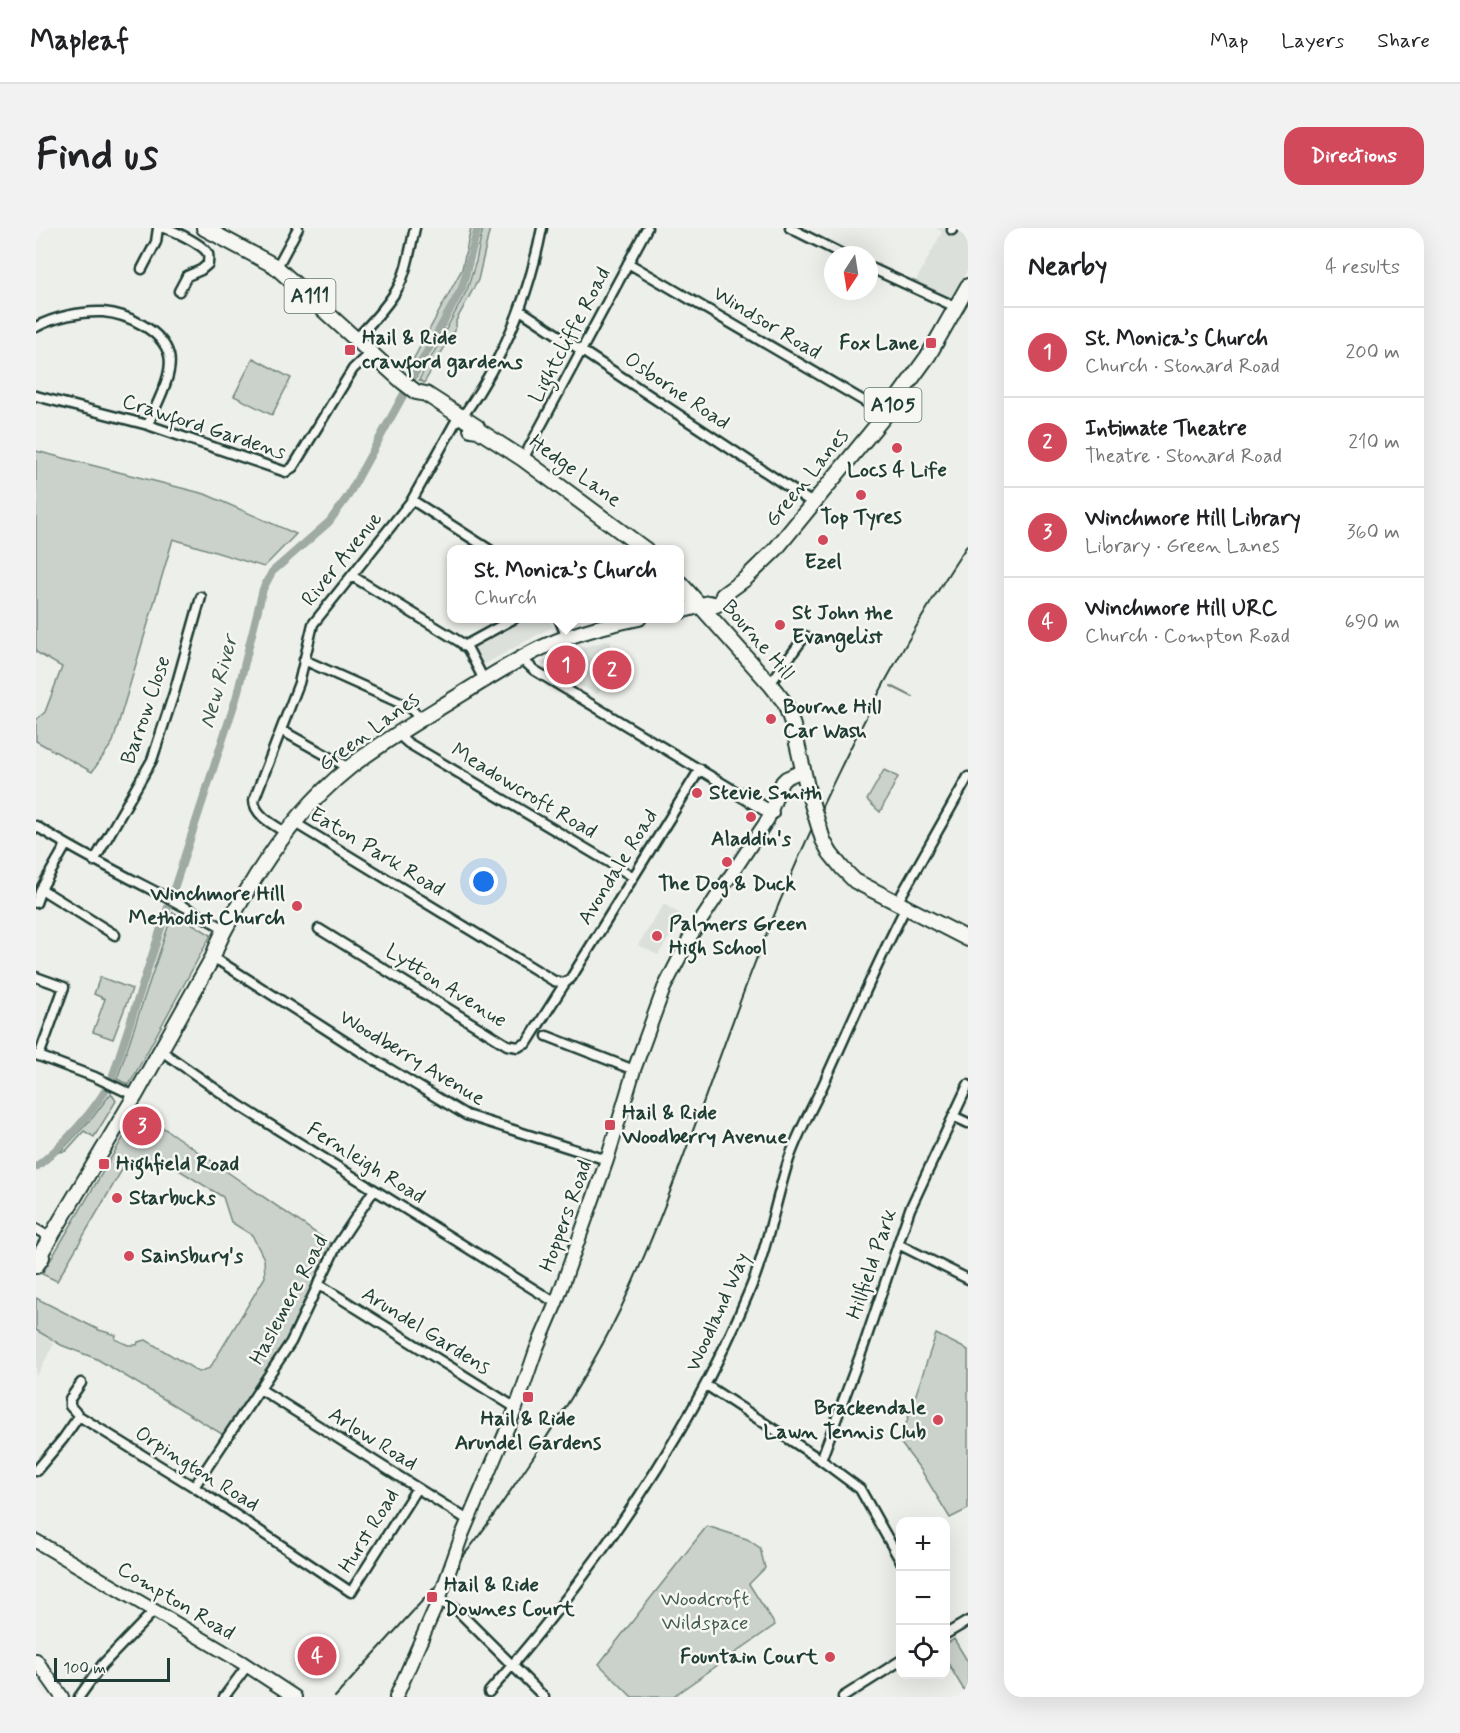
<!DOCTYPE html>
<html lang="en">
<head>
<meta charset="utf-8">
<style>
	body { margin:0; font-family:Mynerve,sans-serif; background:#f2f2f2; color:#202124 }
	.controls { position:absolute; right:18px; bottom:18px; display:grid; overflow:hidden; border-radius:12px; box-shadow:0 6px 24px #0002 }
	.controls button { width:54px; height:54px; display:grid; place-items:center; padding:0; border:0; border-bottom:2px solid #e0e0e0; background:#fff; color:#202124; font:30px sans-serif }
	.compass { position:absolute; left:788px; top:18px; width:54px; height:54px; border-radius:50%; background:#fff; box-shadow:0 6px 24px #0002; rotate:192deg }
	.scale { position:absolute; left:18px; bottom:15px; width:116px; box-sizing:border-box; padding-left:6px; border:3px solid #1f3d34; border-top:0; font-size:16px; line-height:21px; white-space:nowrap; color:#1f3d34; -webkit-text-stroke:4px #f6f6f2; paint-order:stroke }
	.you { position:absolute; left:448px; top:654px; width:21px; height:21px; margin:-15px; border:4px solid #fff; border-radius:50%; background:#1a73e8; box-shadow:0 0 0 9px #1a73e833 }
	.badge { display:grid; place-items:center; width:39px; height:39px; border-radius:50%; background:#d1495b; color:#fff; font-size:20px; font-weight:700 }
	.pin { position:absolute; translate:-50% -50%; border:3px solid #fff; box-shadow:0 2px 6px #0006 }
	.popup { position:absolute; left:411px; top:317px; width:237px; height:78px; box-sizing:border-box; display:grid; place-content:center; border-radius:12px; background:#fff; filter:drop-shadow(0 2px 4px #0005); font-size:20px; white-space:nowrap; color:#757577 }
	.popup b { font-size:22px; color:#202124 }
	.popup::after { content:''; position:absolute; left:50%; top:100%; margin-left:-12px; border:12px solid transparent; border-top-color:#fff }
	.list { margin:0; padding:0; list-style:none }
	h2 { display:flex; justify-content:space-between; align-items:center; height:78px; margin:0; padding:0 24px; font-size:26px }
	h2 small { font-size:20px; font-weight:400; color:#757577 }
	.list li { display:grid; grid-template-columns:39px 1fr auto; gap:18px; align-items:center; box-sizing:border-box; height:90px; padding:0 24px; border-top:2px solid #e0e0e0 }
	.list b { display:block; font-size:22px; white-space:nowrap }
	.list p { margin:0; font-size:20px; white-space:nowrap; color:#757577 }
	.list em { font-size:20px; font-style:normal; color:#757577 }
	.icon { flex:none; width:33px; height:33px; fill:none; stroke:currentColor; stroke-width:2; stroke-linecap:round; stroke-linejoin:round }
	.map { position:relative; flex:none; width:932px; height:1469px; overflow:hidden; border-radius:18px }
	header { display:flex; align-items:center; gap:36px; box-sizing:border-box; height:84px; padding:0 30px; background:#fff; border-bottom:2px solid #e0e0e0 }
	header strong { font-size:28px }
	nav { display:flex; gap:33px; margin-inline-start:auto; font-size:21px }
	.intro { display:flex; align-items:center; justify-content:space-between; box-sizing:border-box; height:144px; padding:0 36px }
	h1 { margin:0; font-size:42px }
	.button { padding:15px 27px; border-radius:18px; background:#d1495b; color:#fff; font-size:21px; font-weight:700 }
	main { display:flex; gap:36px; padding:0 36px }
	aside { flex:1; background:#fff; border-radius:18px; box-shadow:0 6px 24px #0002 }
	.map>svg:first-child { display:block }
	.built { fill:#dce0db }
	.green { fill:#cbd2cc; stroke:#758880; stroke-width:1.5 }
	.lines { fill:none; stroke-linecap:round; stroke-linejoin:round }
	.stream { stroke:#6c7e77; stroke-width:2 }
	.canal { stroke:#9faaa4; stroke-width:8 }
	.street-casing { stroke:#1f3d34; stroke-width:13 }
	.secondary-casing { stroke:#1f3d34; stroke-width:16 }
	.primary-casing { stroke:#1f3d34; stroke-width:18 }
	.street { stroke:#f6f6f2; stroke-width:8 }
	.secondary { stroke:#f6f6f2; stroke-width:12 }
	.primary { stroke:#f6f6f2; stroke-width:14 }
	.rail { stroke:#1f3d34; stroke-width:2 }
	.secondary-bridge-casing { stroke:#1f3d34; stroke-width:16; stroke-linecap:butt }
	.primary-bridge-casing { stroke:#1f3d34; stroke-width:18; stroke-linecap:butt }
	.secondary-bridge { stroke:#f6f6f2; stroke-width:12 }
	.primary-bridge { stroke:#f6f6f2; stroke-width:14 }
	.poi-dot { fill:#d1495b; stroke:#f6f6f2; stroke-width:2 }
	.labels { text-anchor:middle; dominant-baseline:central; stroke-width:5; stroke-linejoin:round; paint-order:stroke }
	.shield { fill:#f6f6f2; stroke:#60746d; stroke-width:1.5 }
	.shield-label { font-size:20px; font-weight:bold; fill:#1f3d34 }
	.street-label { font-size:21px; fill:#1f3d34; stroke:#f6f6f2 }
	.poi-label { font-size:21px; font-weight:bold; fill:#1f3d34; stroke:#f6f6f2; text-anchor:start }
	.park-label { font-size:21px; fill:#415b52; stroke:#f6f6f2 }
	.water-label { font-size:22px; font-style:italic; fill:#3f5850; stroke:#f6f6f2 }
</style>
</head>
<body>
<header>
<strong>Mapleaf</strong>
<nav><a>Map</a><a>Layers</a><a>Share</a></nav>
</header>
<div class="intro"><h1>Find us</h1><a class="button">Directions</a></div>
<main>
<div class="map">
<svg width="932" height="1469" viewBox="0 0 932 1469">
	<rect width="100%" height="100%" fill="#edefea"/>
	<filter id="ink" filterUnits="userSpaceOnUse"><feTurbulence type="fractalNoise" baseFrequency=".0167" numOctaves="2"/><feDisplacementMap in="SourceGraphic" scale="12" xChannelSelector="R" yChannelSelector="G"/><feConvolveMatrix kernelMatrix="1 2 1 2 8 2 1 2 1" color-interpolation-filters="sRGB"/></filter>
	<g filter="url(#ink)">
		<path class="built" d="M900,0H932V41L915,72L878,56L906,4Z
			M486,391H512L516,399L447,437L436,419Z
			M574,412L579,436L562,466L520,446L504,435L537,422Z
			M628,676L647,688L622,727L602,717Z
			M0,1102L18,1116L0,1149Z"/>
		<path class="green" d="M435,0H439L425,56L420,69L375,146L371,143L426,41Z
			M447,0H454L442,52L420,93V99L388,155L383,152L431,62L440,33Z
			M217,130L255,150L236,187L198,168Z
			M0,223L169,266L260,306L228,339L137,311L77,514L56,544L0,513V492L9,484L26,439L0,424Z
			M848,542L862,549L844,584L831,572Z
			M137,684L175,707L93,857L81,851Z
			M64,749L96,761L77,811L57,804L69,771L58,766Z
			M75,865L80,873L58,909L48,903L30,923L24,924L57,889Z
			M119,894L300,1019L236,1142L191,1209L61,1131L25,1117L0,1102V1070L63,1102L80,1107L79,1111L92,1117H101L102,1114L110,1112L163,1144L174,1140L229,1049L228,1031L216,1007L195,994L187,969L130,934L101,931L87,940L21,1053L6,1046L91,903L106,912Z
			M900,1106L932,1122V1281L914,1290L885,1242L864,1214Z
			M671,1298L711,1311L724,1320L729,1340L713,1356L739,1397L636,1469H596L563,1436Z
			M918,1411L932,1434V1469L910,1432V1416Z"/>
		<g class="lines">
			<path class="stream" d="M855,458L877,469"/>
			<path class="canal" d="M0,939C26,919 62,880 76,850L200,471L227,361L236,344L293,294L312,268L426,60L442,0"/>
			<g class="street-casing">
				<path id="street" d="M127,0C136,1 168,17 172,26C173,29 172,32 172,36L165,42L151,48L143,63
					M754,0L808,27
					M916,2L917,0
					M592,35L850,186
					M241,39L262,0
					M833,39L920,79
					M106,41L120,14L122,0
					M484,82L778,276
					M0,99C18,89 46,83 67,84C91,86 126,102 133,127C138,147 119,178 112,197
					M321,110C335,95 349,81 360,63C371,45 374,21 379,0
					M0,168L112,197L250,244L257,239L317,141L335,124
					M427,188C467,132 493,68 506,0
					M487,231L611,0
					M376,272L454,322
					M316,348L424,414L432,421L448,452
					M523,390L531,410
					M428,418L479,390
					M485,430L498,442L704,566
					M268,432L373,479L385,491
					M734,456L769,408
					M245,502L313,540
					M362,506L372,515L596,648
					M259,595L518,753L529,755
					M0,598C61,637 127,665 189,701
					M249,604C238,597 218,587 218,572L263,455L277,396L376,272L420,193
					M58,633L116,532L138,465L165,369
					M5,661L79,707
					M0,675L5,661L30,617
					M861,675L932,549
					M283,701L471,817L482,819L491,815L529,755L535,750L664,541
					M177,729L327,825L430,887L571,932
					M0,749L28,759L3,828
					M511,808L598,842
					M124,822L204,878L520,1075
					M0,827L59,849L99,868
					M917,888L932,895
					M0,1001L15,1010
					M862,1016L932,1051
					M282,1056L480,1180
					M670,1157L785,1232L824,1261L864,1332
					M224,1161L432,1292
					M43,1188L34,1178V1171L45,1155
					M785,1232L828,1117L874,981L932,857
					M0,1243L27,1211L43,1188L158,1259L315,1364L381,1260
					M158,1259L255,1114L300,1019L338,962
					M402,1373L420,1381L508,1469
					M910,1406L932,1393
					M453,1464C559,1343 654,1209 715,1059C732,1018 739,975 752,934C761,906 776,881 788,855C815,796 840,737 870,679
					M43,1469L66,1437L118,1383
					M188,1469L211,1438
					M807,1469L864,1433"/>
			</g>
			<g class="secondary-casing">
				<path id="secondary" d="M704,566L736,585
					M426,1307L480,1180L500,1122L520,1075L571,932L598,842L628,760L654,709L732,591L746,554L750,550L768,542
					M0,1313L207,1435L259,1469
					M0,1432L26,1469
					M360,1469L404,1369"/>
			</g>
			<g class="primary-casing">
				<path id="primary" d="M168,0L239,38L367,154L380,164L390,166L441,199L442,202
					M435,201L442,202L487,231L610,322
					M644,355L734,456L749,475L757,498L772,563
					M644,383L673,375L680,377L687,372V367L709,351L739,322L850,186L892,128L932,58
					M794,625L806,640L819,653L932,711
					M0,1038L6,1029L5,1025L99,868L177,729C184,707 196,689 208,668C236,620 270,574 314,539C346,514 382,493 416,472C445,454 473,436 503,421C534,406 569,397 603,390"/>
			</g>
			<use href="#street" class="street"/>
			<use href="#secondary" class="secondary"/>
			<use href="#primary" class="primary"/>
			<path class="rail" d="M299,1469L428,1327C452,1298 472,1266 494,1234C527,1185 558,1136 584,1082C636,972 672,856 716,742C774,594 844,448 932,316"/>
			<g class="secondary-bridge-casing">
				<path id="secondary-bridge" d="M404,1369L426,1307"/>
			</g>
			<g class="primary-bridge-casing">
				<path id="primary-bridge" d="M772,563L787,612L794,625"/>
			</g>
			<use href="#secondary-bridge" class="secondary-bridge"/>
			<use href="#primary-bridge" class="primary-bridge"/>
		</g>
	</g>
	<g class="poi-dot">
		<rect x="889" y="109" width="12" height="12" rx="3"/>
		<rect x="308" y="116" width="12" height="12" rx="3"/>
		<circle cx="861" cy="220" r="6"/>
		<circle cx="825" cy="267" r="6"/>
		<circle cx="787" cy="312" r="6"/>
		<circle cx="744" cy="397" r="6"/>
		<circle cx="735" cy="491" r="6"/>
		<circle cx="661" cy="565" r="6"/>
		<circle cx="715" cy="589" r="6"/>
		<circle cx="691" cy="634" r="6"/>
		<circle cx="261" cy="678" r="6"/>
		<circle cx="621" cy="708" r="6"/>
		<rect x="568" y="891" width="12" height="12" rx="3"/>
		<rect x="62" y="930" width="12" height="12" rx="3"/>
		<circle cx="81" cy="970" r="6"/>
		<circle cx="93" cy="1028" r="6"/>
		<rect x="486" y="1163" width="12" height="12" rx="3"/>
		<circle cx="902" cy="1192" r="6"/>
		<rect x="390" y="1363" width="12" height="12" rx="3"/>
		<circle cx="794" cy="1429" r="6"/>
	</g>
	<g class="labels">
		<g class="shield">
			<rect x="248.5" y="51" width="51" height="34" rx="4.5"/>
			<rect x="828.5" y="160" width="57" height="34" rx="4.5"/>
		</g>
		<g class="shield-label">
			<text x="274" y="68">A111</text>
			<text x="857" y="177">A105</text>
		</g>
		<g class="street-label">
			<text transform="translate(731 95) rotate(31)">Windsor Road</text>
			<text transform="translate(534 107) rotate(-62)">Lightcliffe Road</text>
			<text transform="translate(641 163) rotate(34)">Osborne Road</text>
			<text transform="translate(168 199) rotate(18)">Crawford Gardens</text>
			<text transform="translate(539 243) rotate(36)">Hedge Lane</text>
			<text transform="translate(771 250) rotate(-51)">Green Lanes</text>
			<text transform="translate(306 331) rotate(-51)">River Avenue</text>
			<text transform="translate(722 412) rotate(49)">Bourne Hill</text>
			<text transform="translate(110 482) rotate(-71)">Barrow Close</text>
			<text transform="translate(333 504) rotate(-36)">Green Lanes</text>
			<text transform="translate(488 563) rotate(31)">Meadowcroft Road</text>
			<text transform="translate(341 624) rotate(31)">Eaton Park Road</text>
			<text transform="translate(582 639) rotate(-58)">Avondale Road</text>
			<text transform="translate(410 758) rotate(32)">Lytton Avenue</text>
			<text transform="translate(376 830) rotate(31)">Woodberry Avenue</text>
			<text transform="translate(330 935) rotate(32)">Fernleigh Road</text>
			<text transform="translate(530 988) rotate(-70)">Hoppers Road</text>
			<text transform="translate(836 1036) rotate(-71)">Hillfield Park</text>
			<text transform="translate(253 1072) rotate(-62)">Haslemere Road</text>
			<text transform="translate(682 1084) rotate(-66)">Woodland Way</text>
			<text transform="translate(390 1103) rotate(32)">Arundel Gardens</text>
			<text transform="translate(337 1211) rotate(32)">Arlow Road</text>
			<text transform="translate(161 1241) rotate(32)">Orpington Road</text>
			<text transform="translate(333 1303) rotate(-58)">Hurst Road</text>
			<text transform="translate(140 1373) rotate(31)">Compton Road</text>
		</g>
		<g class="poi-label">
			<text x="326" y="110">Hail &amp; Ride<tspan x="326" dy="24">crawford gardens</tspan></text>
			<text x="883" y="115" text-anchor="end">Fox Lane</text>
			<text x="861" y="242" text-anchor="middle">Locs 4 Life</text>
			<text x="825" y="289" text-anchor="middle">Top Tyres</text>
			<text x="787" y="334" text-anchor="middle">Ezel</text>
			<text x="756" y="385">St John the<tspan x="756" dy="24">Evangelist</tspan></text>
			<text x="747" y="479">Bourne Hill<tspan x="747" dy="24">Car Wash</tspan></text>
			<text x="673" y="565">Stevie Smith</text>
			<text x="715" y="611" text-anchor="middle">Aladdin's</text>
			<text x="691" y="656" text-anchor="middle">The Dog &amp; Duck</text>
			<text x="249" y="666" text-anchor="end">Winchmore Hill<tspan x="249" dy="24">Methodist Church</tspan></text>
			<text x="633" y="696">Palmers Green<tspan x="633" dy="24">High School</tspan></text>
			<text x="586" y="885">Hail &amp; Ride<tspan x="586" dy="24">Woodberry Avenue</tspan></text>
			<text x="80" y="936">Highfield Road</text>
			<text x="93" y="970">Starbucks</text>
			<text x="105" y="1028">Sainsbury's</text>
			<text x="890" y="1180" text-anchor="end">Brackendale<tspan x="890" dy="24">Lawn Tennis Club</tspan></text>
			<text x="492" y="1191" text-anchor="middle">Hail &amp; Ride<tspan x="492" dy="24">Arundel Gardens</tspan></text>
			<text x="408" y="1357">Hail &amp; Ride<tspan x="408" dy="24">Downes Court</tspan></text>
			<text x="782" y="1429" text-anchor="end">Fountain Court</text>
		</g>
		<g class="park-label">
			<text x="669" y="1371">Woodcroft<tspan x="669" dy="24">Wildspace</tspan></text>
		</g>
		<g class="water-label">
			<text transform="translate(183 454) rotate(-75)">New River</text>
		</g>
	</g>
</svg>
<div class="controls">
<button>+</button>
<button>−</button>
<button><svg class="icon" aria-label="locate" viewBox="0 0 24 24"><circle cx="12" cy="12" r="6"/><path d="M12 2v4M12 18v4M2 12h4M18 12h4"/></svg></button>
</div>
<svg class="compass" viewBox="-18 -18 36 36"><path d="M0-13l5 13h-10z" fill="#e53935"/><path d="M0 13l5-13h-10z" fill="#757577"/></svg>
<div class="scale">100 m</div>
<div class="you"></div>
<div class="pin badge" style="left:530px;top:437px">1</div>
<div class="popup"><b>St. Monica’s Church</b>Church</div>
<div class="pin badge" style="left:576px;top:442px">2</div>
<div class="pin badge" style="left:106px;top:898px">3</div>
<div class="pin badge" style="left:281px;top:1428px">4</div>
</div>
<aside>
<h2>Nearby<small>4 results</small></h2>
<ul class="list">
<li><span class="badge">1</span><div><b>St. Monica’s Church</b><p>Church · Stonard Road</p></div><em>200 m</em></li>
<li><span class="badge">2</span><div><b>Intimate Theatre</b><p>Theatre · Stonard Road</p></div><em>210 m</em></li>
<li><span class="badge">3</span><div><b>Winchmore Hill Library</b><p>Library · Green Lanes</p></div><em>360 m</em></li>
<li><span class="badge">4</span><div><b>Winchmore Hill URC</b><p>Church · Compton Road</p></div><em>690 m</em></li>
</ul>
</aside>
</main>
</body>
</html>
